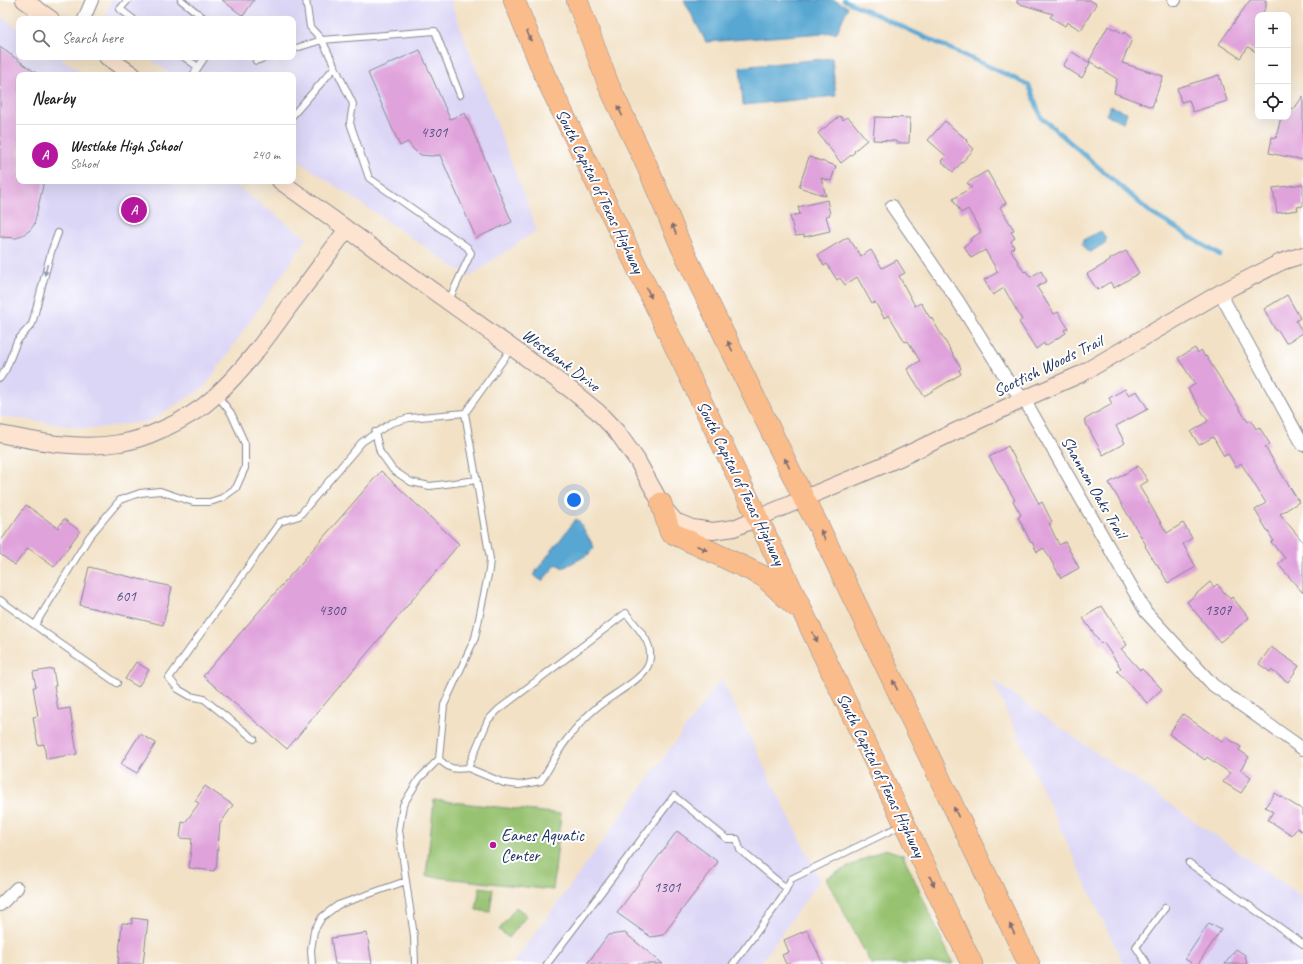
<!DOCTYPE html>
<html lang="en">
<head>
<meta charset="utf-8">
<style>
	body { margin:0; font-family:Caveat,sans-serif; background:#f6f6f6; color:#202124 }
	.controls { position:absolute; right:12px; top:12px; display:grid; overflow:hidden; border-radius:8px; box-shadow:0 4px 16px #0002 }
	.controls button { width:36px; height:36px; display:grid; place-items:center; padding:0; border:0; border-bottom:1px solid #e0e0e0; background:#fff; color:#202124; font:20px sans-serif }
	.you { position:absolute; left:574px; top:500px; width:14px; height:14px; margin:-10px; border:3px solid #fff; border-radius:50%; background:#1a73e8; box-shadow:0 0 0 6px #1a73e833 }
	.badge { display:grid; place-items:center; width:26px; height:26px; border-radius:50%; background:#b5179e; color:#fff; font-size:13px; font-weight:700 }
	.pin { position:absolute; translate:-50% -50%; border:2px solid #fff; box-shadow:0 1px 4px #0006 }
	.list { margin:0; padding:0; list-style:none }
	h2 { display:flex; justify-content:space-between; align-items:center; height:52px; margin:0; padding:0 16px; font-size:17px }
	h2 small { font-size:13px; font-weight:400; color:#757577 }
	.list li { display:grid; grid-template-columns:26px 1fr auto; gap:12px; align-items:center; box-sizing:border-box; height:60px; padding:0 16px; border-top:1px solid #e0e0e0 }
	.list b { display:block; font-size:15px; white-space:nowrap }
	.list p { margin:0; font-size:13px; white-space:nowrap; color:#757577 }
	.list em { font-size:13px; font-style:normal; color:#757577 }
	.icon { flex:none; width:22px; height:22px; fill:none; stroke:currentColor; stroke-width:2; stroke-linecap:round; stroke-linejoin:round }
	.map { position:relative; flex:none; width:1303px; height:964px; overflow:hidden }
	.search { position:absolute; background:#fff; box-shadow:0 4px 16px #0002; left:16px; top:16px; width:280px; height:44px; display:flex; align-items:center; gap:10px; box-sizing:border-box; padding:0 14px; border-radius:8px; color:#757577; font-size:15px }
	.panel { position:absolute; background:#fff; box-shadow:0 4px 16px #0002; left:16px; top:72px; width:280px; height:112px; border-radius:8px }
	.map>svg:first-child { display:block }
	.built { fill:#dcd6f6 }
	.green { fill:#97c26f; stroke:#597866 }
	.water { fill:#58a7d2; stroke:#3a6b98 }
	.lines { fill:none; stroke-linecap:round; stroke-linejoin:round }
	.stream { stroke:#58a7d2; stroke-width:4.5 }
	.building { fill:#e0a2db }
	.lane-casing { stroke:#868892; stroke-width:8 }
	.street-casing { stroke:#868892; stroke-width:14 }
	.secondary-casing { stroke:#868892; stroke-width:18 }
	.highway-casing { stroke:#868892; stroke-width:22 }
	.lane { stroke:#fff; stroke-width:6 }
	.street { stroke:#fff; stroke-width:12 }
	.secondary { stroke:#fde4d1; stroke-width:16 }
	.highway { stroke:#fabc8b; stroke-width:21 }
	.oneway { fill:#7f6e72 }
	.oneway2 { fill:#8d97ae }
	.poi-dot { fill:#b5179e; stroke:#fff; stroke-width:1.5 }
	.labels { text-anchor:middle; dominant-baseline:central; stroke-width:4; stroke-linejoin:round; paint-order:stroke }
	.number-label { font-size:15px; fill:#4c4c7d }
	.street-label { font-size:17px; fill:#1b2f5e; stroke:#fff }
	.poi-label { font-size:17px; fill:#1b2f5e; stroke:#fff; text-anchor:start }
</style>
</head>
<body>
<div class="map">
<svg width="1303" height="964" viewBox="0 0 1303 964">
	<rect width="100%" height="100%" fill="#fff"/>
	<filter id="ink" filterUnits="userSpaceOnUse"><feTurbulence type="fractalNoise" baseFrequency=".025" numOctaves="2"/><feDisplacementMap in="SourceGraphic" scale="8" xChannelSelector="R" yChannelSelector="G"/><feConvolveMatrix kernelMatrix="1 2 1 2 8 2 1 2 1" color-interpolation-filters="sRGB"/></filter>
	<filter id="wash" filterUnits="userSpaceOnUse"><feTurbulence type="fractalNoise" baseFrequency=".012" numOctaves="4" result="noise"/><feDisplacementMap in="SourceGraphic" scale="16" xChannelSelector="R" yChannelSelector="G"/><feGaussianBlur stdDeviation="0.9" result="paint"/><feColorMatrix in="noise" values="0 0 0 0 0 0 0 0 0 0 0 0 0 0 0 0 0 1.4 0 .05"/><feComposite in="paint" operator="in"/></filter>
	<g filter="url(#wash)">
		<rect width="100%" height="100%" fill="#f2e1c5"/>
		<path class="built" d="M111,0H450L537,230L469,277L293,157V75H173L147,57H293V19H105Z
			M0,16L19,29V57H59L85,75H19V181H229L307,238L205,387L149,421L90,429L0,416Z
			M721,679L820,879L760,964H513Z
			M992,680L1303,897V964H1123Z"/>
		<path class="green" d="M434,800L561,814L553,890L426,876Z
			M885,849L903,855L953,964H871L826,878Z
			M480,887L493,889L490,912L476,910Z
			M516,907L527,915L509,938L499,930Z"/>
		<path class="water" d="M684,0H834L848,7L837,32L706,42Z
			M832,58L836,96L743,105L740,67Z
			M1110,106L1127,112L1124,122L1106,115Z
			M1098,232H1102L1106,239L1105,243L1091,252L1087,251L1082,244L1083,240Z
			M576,519L579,521L594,547L589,554L563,568L557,564L542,581L533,575Z"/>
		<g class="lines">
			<path class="stream" d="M844,0L1029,85L1041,117L1151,213L1220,255"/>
		</g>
		<g id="blocks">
			<path class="building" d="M222,0H254L243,16Z
				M1017,0H1090L1096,4L1081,30L1067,22L1065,26L1050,17L1053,14L1017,3Z
				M1250,0H1266V7L1262,14L1258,15V53L1248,47L1240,58L1219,44Z
				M1108,26L1116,30V29L1123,34L1124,32L1132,39L1122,63L1163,76L1152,107L1114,93L1117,79L1089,61Z
				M0,47L39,75H19V181H44L34,225L29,231L17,238L0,237Z
				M420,50L450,119L465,113L512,222L476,238L440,155L431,156L421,155L414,150L408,142L400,146L368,73Z
				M1072,52L1090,63L1082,78L1063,66Z
				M1219,75L1227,101L1193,112L1189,100L1181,102L1177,88Z
				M1303,96V160L1269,153L1272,137L1276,138L1281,117H1288V107L1294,109Z
				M840,116L843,120L847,117L851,120L867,140L854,151L855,152L841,163L818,133Z
				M875,117L910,118L909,143H896V141L873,140Z
				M945,121L967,140L966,141L974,149L953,172L941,161L946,156L928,140Z
				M809,157L836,166L831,181L821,178L826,196L799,187Z
				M987,171L1006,203L1000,207L1014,230L1011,232L1015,238L1011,241L1014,247L1011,250L1024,272L1026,271L1030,277L1041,271L1047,281L1037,287L1054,314L1058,312L1068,328L1064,330L1066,333L1045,346L1044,343L1036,349L1019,322L1022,320L1004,288L993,295L984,280L998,272L985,250L971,258L964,246L971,241L970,239L981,232L968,209L961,213L953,199L972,187L967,183Z
				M1303,184V206L1297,207L1298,210L1277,213L1273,188Z
				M827,200L830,215L826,216L830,231L804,237V235L795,236L790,216L800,214L798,207Z
				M848,237L861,256L871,250L882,268L897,260L905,273L899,276L915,306L921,303L930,318L931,317L961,368L959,370L961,374L924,396L907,369L920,361L908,341L905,342L889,315L884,318L875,302L872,304L857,277L845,285L840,278L837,280L827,264L824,266L818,255Z
				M1126,251L1139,273L1114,288L1110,282L1097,290L1087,274L1110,261V259Z
				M1287,295L1300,318L1296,321L1303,333L1286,343L1278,330L1276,331L1264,309Z
				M1195,348L1198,353L1201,350L1205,357L1206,356L1248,422L1251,420L1256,429L1259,427L1270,444L1265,447L1299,502L1280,514L1303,542V593L1278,564L1285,558L1271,542L1273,540L1255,510L1266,503L1241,463L1236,467L1228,454L1224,456L1213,437L1199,445L1191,432L1208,421L1188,389L1195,384L1178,358Z
				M1125,389L1129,395L1137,391L1148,409L1116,426L1125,443L1103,455L1084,420L1112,404L1109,398Z
				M1008,446L1039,504L1042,502L1052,522L1049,524L1059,545L1065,542L1079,568L1061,578L1044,548L1037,552L1032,542L1031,543L1018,517L1021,515L1013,501L1015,500L989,457Z
				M1138,466L1148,481L1139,486L1167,533L1183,523L1192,538L1183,544L1196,567L1168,583L1157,564H1156L1145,546L1146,545L1109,483Z
				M381,471L459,544L287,749L203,676Z
				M26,505L58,528L64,519L80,531L54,567L28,548L15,565L0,554V542Z
				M89,567L172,587L163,625L80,605Z
				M1210,582L1214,587L1217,584L1230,599L1232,597L1249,618L1220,642L1187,602Z
				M1102,606L1127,645L1121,649L1140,670L1142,669L1162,689L1147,703L1117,671L1121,668L1103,642L1101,644L1083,618Z
				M1271,647L1299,666L1288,682L1271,670L1270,672L1259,664Z
				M136,662L149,670L138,687L125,679Z
				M53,669L56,686H54L58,710L70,708L77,754L46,759L44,744L38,745L33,717L38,716L33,687H36L33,672Z
				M1183,714L1222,742L1226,737L1241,747L1239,750L1249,757L1240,770L1251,778L1241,793L1223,782L1230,773L1207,757L1205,760L1169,734Z
				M140,734L156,743L137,773L121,764Z
				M205,786L233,805L220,824L216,869H214V871L189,868L192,839L180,838L182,822L185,823L199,803L195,801Z
				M1275,793L1303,810V832L1297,828L1292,835L1268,820L1273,812L1265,807Z
				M677,831L718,862L663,935L651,937L617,913Z
				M132,918L148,920L143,964H118L122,923L132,924Z
				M1209,923L1221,930L1198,964H1193L1185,959Z
				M807,930L823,964H786L782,955L789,952L784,940Z
				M367,933L372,964H335L331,938Z
				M625,933L663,964H587L608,935Z
				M1236,949L1245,955L1247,964H1225Z"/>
		</g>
	</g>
	<g filter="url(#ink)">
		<use href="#blocks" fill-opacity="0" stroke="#868892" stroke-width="1"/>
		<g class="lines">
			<g class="lane-casing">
				<path id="lane" d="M128,0L120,9L133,19
					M181,0L205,19
					M306,0L310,27L322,40L353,104L350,123L369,178L467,247L471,253L449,300
					M31,19L34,9
					M293,49L322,40L435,31L460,95
					M184,57L198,67
					M256,61L268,57
					M193,75L205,57
					M293,115L335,67
					M0,378L6,369L17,341L32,324L51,252L58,233
					M465,413L490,559L489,570L475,638L444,705L439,759C449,769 453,770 468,768L488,720L498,710L626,613C637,628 655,643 649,663C645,679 608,697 596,708C585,717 574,730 565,742C556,754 550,768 541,781L519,785L504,783L468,768
					M375,432L380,452L393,470L411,482L430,486L477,480
					M0,600L58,642L117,683
					M35,625L89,537L120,500L140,493L160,491L193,502H210L222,498L236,488L245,468V444L231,413L217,395
					M254,739L204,699L190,696L178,689L169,678L280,522L299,516L362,442L391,423L409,418L465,413L511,349
					M1189,863L1303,944
					M406,881L414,936L415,964
					M312,964L311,950L314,931L322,917L338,905L406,881L399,830L403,805L419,779L439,759
					M547,964L674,796L727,839H737L740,850L786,888
					M733,964L782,898L791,879L902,825
					M1147,964L1136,947L1165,908"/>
			</g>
			<g class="street-casing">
				<path id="street" d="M1174,0H1175
					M84,19L92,0
					M892,206L958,301L1011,386L1024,399L1146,612L1213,685L1303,749
					M1220,293L1303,445
					M0,905L17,888"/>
			</g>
			<g class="secondary-casing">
				<path id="secondary" d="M24,0L51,19
					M107,57L133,75
					M280,181L571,390L598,412L617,432L637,460L663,507L675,521L692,528L713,531L734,528L895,460L1024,399L1081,374L1220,293L1281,262L1303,255
					M0,434C40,442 79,450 120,443C134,441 150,435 163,429C181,421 199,411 214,397C243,371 266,339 289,307C309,281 328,255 347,229"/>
			</g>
			<g class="highway-casing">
				<path id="highway" d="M514,0L545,76L972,964
					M577,0L609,86L647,166L681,246L804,499L819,527L1029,964
					M661,503L670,532L763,576L795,606"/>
			</g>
			<use href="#lane" class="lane"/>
			<use href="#street" class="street"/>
			<use href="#secondary" class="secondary"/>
			<use href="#highway" class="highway"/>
		</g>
		<defs><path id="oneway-solid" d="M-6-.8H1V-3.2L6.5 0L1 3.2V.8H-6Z"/></defs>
		<g class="oneway">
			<use href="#oneway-solid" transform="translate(529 36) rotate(68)"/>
			<use href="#oneway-solid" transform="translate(620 111) rotate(-115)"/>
			<use href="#oneway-solid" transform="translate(674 229) rotate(-114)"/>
			<use href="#oneway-solid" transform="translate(649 293) rotate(64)"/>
			<use href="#oneway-solid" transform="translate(730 346) rotate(-116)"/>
			<use href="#oneway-solid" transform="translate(787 463) rotate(-116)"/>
			<use href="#oneway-solid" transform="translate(823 535) rotate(-115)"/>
			<use href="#oneway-solid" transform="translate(702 548) rotate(25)"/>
			<use href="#oneway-solid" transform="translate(815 637) rotate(64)"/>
			<use href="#oneway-solid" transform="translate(895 685) rotate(-116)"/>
			<use href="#oneway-solid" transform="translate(956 812) rotate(-116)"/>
			<use href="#oneway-solid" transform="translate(932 881) rotate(64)"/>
			<use href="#oneway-solid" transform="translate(1012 929) rotate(-116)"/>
		</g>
		<use class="oneway2" href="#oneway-solid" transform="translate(46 270) rotate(104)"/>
	</g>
	<circle class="poi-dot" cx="493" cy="845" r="4"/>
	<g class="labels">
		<g class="number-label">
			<text x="434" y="132">4301</text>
			<text x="126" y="596">601</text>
			<text x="332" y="610">4300</text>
			<text x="1218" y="610">1307</text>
			<text x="667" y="887">1301</text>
		</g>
		<g class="street-label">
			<text transform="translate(600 191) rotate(64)">South Capital of Texas Highway</text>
			<text transform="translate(561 360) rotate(37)">Westbank Drive</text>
			<text transform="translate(1048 366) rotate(-26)">Scottish Woods Trail</text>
			<text transform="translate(741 483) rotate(64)">South Capital of Texas Highway</text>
			<text transform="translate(1094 487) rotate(60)">Shannon Oaks Trail</text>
			<text transform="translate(881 775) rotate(64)">South Capital of Texas Highway</text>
		</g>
		<g class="poi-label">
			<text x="501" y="835">Eanes Aquatic<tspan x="501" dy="20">Center</tspan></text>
		</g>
	</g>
</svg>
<div class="controls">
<button>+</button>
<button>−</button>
<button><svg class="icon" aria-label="locate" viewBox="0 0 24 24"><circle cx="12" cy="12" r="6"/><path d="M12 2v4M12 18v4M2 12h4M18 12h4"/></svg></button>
</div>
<div class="you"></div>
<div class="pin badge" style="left:134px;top:210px">A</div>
<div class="search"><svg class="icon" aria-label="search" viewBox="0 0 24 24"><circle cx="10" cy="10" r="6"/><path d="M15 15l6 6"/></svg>Search here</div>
<section class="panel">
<h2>Nearby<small></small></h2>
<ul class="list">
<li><span class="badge">A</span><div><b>Westlake High School</b><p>School</p></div><em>240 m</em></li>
</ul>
</section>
</div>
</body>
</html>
